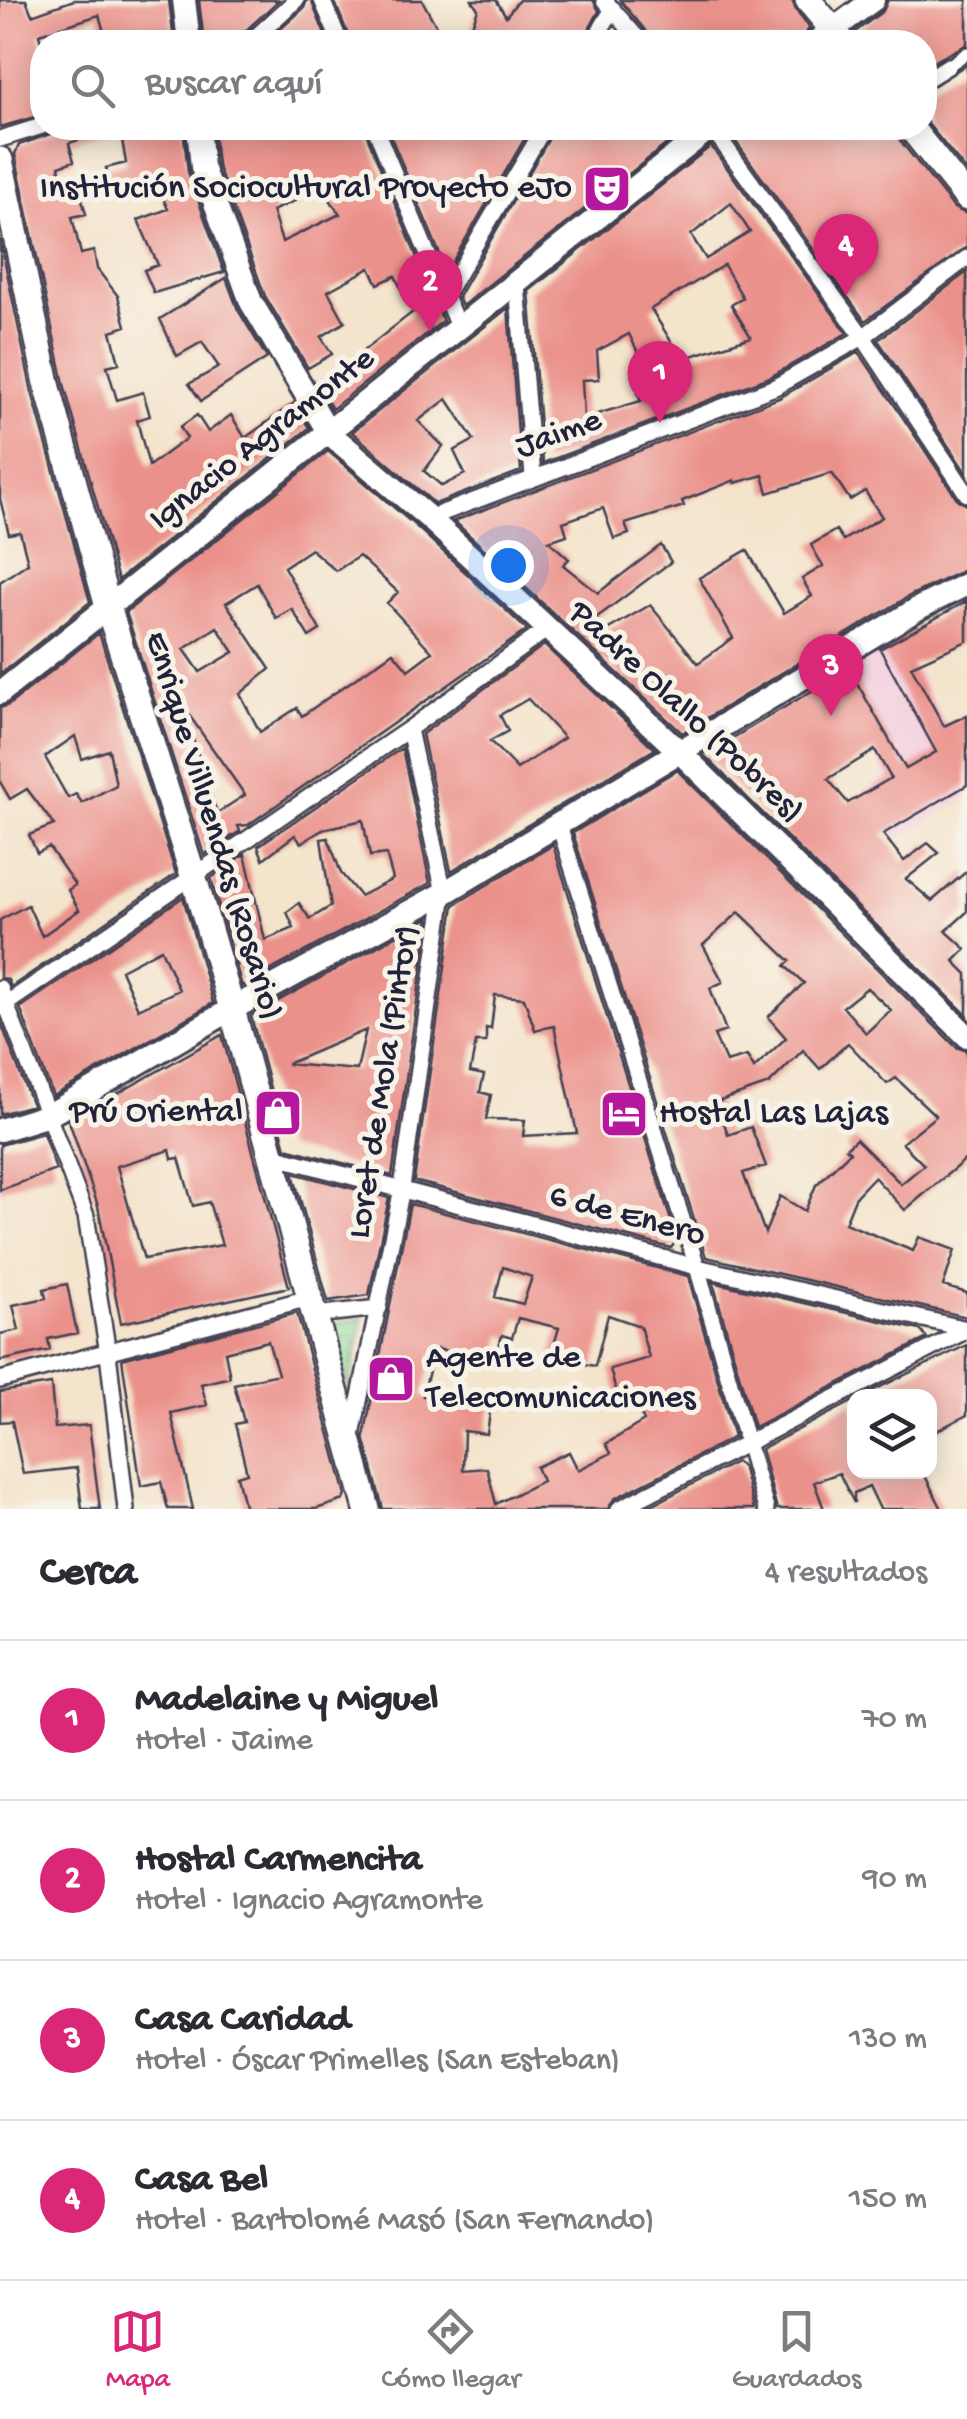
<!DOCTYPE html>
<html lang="es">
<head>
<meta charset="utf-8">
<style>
	body { margin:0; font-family:"Gochi Hand",sans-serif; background:#f2f2f3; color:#2b2b33 }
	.controls { position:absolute; right:30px; bottom:30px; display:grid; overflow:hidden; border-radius:20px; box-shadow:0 5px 25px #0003 }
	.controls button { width:90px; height:90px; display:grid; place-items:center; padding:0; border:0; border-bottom:2px solid #e1e1e2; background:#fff; color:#2b2b33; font:50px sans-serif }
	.you { position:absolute; left:508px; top:565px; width:35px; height:35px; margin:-25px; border:8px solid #fff; border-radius:50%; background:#1a73e8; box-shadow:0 0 0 15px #1a73e833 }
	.badge { display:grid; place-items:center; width:65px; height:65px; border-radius:50%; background:#db2777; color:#fff; font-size:32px; font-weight:700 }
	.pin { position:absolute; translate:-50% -82px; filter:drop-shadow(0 2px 5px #0008) }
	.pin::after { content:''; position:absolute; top:52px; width:35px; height:30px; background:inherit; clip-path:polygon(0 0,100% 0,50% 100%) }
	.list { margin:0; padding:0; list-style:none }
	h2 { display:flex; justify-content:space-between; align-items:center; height:130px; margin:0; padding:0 40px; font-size:42px }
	h2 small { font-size:32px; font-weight:400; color:#7c7c81 }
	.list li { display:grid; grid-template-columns:65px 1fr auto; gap:30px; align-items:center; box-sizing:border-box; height:160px; padding:0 40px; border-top:2px solid #e1e1e2 }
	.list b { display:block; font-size:38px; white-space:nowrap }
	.list p { margin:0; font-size:32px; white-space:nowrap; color:#7c7c81 }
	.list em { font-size:32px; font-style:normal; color:#7c7c81 }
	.icon { flex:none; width:55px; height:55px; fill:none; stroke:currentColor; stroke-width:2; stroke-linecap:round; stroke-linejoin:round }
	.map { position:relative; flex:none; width:967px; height:1509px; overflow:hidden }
	.search { position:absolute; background:#fff; box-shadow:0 5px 25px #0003; left:30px; right:30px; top:30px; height:110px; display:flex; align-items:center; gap:25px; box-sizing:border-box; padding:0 35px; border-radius:40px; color:#7c7c81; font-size:38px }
	.sheet { height:770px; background:#fff }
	nav { display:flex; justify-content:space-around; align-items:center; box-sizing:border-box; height:140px; border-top:2px solid #e1e1e2; background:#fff; font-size:28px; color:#7c7c81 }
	nav a { display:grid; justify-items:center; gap:5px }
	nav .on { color:#db2777 }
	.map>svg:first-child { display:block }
	.built { fill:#f3cfdf }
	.grass { fill:url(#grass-tufts); stroke:#597e68; stroke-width:2.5 }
	.building { fill:#eb918b; fill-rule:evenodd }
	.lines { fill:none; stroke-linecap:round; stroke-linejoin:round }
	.pedestrian-casing { stroke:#423f51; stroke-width:16 }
	.minor-casing { stroke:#423f51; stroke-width:20 }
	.secondary-casing { stroke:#423f51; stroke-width:28 }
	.primary-casing { stroke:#423f51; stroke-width:30 }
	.pedestrian { stroke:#fff; stroke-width:11 }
	.minor { stroke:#fff; stroke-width:15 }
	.secondary { stroke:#fff; stroke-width:22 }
	.primary { stroke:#fff; stroke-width:25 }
	.labels { text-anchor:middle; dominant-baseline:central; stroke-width:10; stroke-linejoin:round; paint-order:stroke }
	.poi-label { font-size:35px; fill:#22223b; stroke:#f7f3e8; text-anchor:end }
	.street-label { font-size:35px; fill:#22223b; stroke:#f7f3e8 }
</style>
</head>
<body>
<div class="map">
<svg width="967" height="1509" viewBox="0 0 967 1509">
	<defs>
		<pattern id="grass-tufts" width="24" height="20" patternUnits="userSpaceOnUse" patternTransform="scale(2.5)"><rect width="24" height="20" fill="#90da96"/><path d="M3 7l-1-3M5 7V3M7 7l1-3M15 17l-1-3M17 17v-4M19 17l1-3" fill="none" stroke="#7cbb82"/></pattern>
	</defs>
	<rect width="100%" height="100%" fill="#f7f3e8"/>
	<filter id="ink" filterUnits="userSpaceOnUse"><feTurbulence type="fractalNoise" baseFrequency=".01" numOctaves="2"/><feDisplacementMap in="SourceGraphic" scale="20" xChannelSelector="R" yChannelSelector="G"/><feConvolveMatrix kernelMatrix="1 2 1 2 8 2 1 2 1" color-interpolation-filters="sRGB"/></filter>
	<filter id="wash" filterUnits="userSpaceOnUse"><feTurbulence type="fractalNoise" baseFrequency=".0048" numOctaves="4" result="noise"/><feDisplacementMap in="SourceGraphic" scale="40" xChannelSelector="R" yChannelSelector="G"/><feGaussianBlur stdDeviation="2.25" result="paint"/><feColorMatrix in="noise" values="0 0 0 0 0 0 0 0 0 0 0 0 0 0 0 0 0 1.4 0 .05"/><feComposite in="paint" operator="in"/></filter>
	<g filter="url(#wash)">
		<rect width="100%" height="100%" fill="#f4e4cc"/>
		<path class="built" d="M896,636L959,746L967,778V797L895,840L863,791L887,776L830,675Z"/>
		<path class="grass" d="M363,1318L348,1390L332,1325Z"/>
		<g id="blocks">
			<path class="building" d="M0,0H26L32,15L74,0H169L174,42H107L99,15L39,34L42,46V115L0,127Z
				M199,0H279L242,34L239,42H204Z
				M307,0H311L328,42H266L304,8Z
				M334,0H422L442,37L432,42H351Z
				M472,0H496L506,16L519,0H593L599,11L582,42H466L478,9Z
				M620,0H792L796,10L810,28L796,42H652L649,35Z
				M888,0H967V44L924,67V42H860L855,32L883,11Z
				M967,64V172L924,119V92Z
				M67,128H108V131L69,143L74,161L59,166L64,194L79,190L83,203L86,214L72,217L81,254L94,251L97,269L118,296L126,326L111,331L119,363L107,366L117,400L143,392L150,416L137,420L149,466L187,438L180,427L197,415L208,432L231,415L245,438L294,403L309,428L118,580L64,384L15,154L19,145Z
				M120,128H183L188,172L224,272L154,293L144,270L158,265L138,220L168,209L153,177L111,191L106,168L126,163Z
				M213,128H364L443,321L332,409L318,386L413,312L395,276L378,284L370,268L328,291L345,322L321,337L332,354L308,368L265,296L217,164ZM320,185L340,214L282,242L272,211L295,201L291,194Z
				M387,128H531L447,271Z
				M555,128H687L462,306L458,297Z
				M726,128H895L898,138L954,208L967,214V247L865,321Z
				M711,146L847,333L770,377L543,463L529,291ZM731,203L750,232L706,259L691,235ZM724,265L743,298L731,305L751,337L682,359L651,309ZM629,334L655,387L638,394L641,401L584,418L582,380L599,379L597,351Z
				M0,239L32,392L90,602L0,674V582L28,563L20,532L9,534L0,499Z
				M967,272V474L878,340Z
				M226,278L238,310L267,358L201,401L189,384L219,367L202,342L177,356L160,319Z
				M508,308L521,471L435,504L352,432ZM447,399L474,440L454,451L465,474L442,486L424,471L443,446L418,421Z
				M859,352L958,500L967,505V569L911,595L682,733L454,521L779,398ZM832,473L850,500L865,491L882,517L843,540L836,530L811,545L823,566L802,579L812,596L784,613L747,550L699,578L733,638L698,663L650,605L605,631L596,618L671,562L661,545L598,593L563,565L569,559L549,541L567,535L563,522L603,508L614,539L629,534L625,524L684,506L682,501L735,480V483L763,475L768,493Z
				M328,451L419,529L527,630L248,825L238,826L240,831L204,855L126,612ZM311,549L336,571L359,556L398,592L387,603L432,652L408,670L393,652L302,716L297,708L260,732L240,694L270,669L226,603L257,584L276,618L292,609L309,637L320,630L284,567ZM217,627L234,652L200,672L184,649ZM182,705L245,795L217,813Z
				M967,601V641L911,666L944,726L967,715V785L883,834L904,861L928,843L939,853L906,879L932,901L967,871V912L946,931L966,949L954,961L967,974V1015L704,755L849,669L906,769L936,752L880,649ZM875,750L891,778L848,803L828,779Z
				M99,633L176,874L11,987L8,980L0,977V920L28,905L42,936L79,910L68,890L75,885L49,847L37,853L29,835L54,825L27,789L10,799L0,782V708L9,705ZM75,736L82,759L109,750L116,785L82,803L76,794L68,798L45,757Z
				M544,645L655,749L451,871L422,734ZM528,699L564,738L517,769L490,741L508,731L500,715Z
				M402,748L430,883L242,986L211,878L245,854L265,940L294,928L287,912L299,903L310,919L331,906L321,839L328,838L341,873L360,896L393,879L386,854L370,856L363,820L324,829L301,843L295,835L263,859L258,846Z
				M677,770L956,1047L967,1051V1158L905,1210L874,1177L856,1196L845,1223L913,1251L919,1237L955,1250L943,1286L967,1293V1317L706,1257L573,833ZM739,912L790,961L785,966L804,983L768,1017L786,1038L754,1068L747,1056L726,1062L714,1035L726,1031L710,988L723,982L703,945ZM867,988L891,1010L866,1033L843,1007ZM848,1043L887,1084L896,1078L936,1116L902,1143L924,1165L901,1184L856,1139L846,1148L850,1152L816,1185L805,1211L780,1196L765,1233L743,1173L766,1166L751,1127L728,1135L717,1102L769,1084L803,1050L820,1069Z
				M553,845L677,1240L671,1248L414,1181L454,905ZM495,995L524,998L535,1030L554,1026L577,1133L523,1136L525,1120L486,1119L491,1095L480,1092L484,1075L470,1072L476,1042H486V1028L491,1029Z
				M183,897L213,1003L53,1096L20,1008ZM161,949L179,990L138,1009L121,970Z
				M429,918L392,1176L286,1148L251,1016ZM366,1030L357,1070L287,1064Z
				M0,1020L32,1105L0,1114Z
				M222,1035L289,1287L121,1323L98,1206L69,1121ZM170,1150L172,1159L179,1158L193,1206L209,1202L222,1245L144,1259L117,1166Z
				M43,1133L56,1170L0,1190V1145Z
				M293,1173L389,1198L369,1295L328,1301Z
				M410,1204L688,1276L734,1437L614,1499L608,1509H383L364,1437ZM503,1267L532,1277L523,1304L495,1297ZM608,1315L640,1326L649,1358L610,1369L617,1394L630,1392L644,1421L606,1444L611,1453L578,1470L569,1452L536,1467L542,1481L496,1504L487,1468L463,1470L464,1431L487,1434L491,1405L423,1396L433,1354L437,1349L495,1362L502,1335L512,1338L518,1318L559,1328L550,1358L595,1366Z
				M713,1282L920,1330L927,1338L754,1427Z
				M67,1284L77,1333L48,1339L50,1350L0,1361V1334L19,1330L13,1305L46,1298L44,1289Z
				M297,1313L346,1495L344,1500L316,1509H245L237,1476L247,1473L235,1424L244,1422L234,1384L278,1374L268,1341L225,1352L230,1377L201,1384L207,1405L171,1413L193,1509H168L161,1482L141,1486L122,1359Z
				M967,1345V1415L930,1434V1396H862Z
				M51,1384L55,1428L89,1425L100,1509H82L77,1468L23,1474L12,1421L0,1422V1392Z
				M854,1401V1472H923L942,1509H880L869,1486L854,1493V1503L839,1473L814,1482L824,1509H777L761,1449Z
				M736,1462L742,1466L754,1509H644Z"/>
		</g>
	</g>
	<g filter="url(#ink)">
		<use href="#blocks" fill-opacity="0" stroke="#423f51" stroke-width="2.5"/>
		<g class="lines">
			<g class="pedestrian-casing">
				<path id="pedestrian" d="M948,66L967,53"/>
			</g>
			<g class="minor-casing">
				<path id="minor" d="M322,0L340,42
					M604,0L641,42
					M250,42L296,0
					M593,42L613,9
					M924,81L948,66
					M375,128L459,329
					M712,128L863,337L967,494
					M0,139L42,126
					M517,284L533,477
					M445,296L544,128
					M429,518L775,387L863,337L967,258
					M559,825L697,1267L766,1509
					M0,988L86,1216L108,1353L126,1509
					M0,1008L409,729L546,630
					M273,1156L697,1267L967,1329
					M315,1315L379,1308
					M0,1380L309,1298
					M352,1436L402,1188L444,893L409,729
					M619,1509L967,1330"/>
			</g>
			<g class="secondary-casing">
				<path id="secondary" d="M184,0L189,42
					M816,42L873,0
					M198,128L202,167L251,302L329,433L429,518L679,751L967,1036
					M0,693L710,128
					M0,1130L49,1115L232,1009L444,893L919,608L967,584"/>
			</g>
			<g class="primary-casing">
				<path id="primary" d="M808,0L843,42
					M911,128L967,198
					M0,160L48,388L108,607L193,875L232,1009L367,1509"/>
			</g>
			<use href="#pedestrian" class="pedestrian"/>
			<use href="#minor" class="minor"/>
			<use href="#secondary" class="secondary"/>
			<use href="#primary" class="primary"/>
		</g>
	</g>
	<defs>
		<g id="theatre-square" transform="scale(2.5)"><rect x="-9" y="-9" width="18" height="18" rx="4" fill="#b5179e" stroke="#f7f3e8"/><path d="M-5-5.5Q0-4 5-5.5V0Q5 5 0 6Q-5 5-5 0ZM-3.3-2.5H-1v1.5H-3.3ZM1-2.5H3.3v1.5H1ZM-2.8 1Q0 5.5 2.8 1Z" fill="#fff"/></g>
		<g id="shop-square" transform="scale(2.5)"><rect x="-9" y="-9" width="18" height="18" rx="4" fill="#b5179e" stroke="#f7f3e8"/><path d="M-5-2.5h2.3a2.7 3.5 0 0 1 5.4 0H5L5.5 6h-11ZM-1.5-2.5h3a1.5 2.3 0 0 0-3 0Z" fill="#fff"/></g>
		<g id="hotel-square" transform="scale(2.5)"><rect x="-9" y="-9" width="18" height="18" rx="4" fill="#b5179e" stroke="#f7f3e8"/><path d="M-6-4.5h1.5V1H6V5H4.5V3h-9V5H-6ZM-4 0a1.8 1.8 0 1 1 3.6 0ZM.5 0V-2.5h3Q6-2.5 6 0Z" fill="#fff"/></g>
	</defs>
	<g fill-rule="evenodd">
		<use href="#theatre-square" x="607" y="189"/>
		<use href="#shop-square" x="278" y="1113"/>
		<use href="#hotel-square" x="624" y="1114"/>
		<use href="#shop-square" x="391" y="1379"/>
	</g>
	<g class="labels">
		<g class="poi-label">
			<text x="572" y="189">Institución Sociocultural Proyecto eJo</text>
			<text x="243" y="1113">Prú Oriental</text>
			<text x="659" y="1114" text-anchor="start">Hostal Las Lajas</text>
			<text x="426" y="1359" text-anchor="start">Agente de<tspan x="426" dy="40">Telecomunicaciones</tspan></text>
		</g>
		<g class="street-label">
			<text transform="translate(559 435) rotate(-20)">Jaime</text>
			<text transform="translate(263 440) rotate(-38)">Ignacio Agramonte</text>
			<text transform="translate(685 713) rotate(43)">Padre Olallo (Pobres)</text>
			<text transform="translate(212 826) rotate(73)">Enrique Villuendas (Rosario)</text>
			<text transform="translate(385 1082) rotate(-81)">Loret de Mola (Pintor)</text>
			<text transform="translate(627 1217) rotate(15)">6 de Enero</text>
		</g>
	</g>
</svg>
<div class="controls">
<button><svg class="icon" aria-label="layers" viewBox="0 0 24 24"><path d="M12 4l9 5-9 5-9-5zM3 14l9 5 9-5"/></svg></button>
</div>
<div class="you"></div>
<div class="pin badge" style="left:660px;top:423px">1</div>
<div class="pin badge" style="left:430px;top:332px">2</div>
<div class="pin badge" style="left:831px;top:716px">3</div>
<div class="pin badge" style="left:846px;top:296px">4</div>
<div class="search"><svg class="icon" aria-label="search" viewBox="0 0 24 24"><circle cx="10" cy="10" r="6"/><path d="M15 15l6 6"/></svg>Buscar aquí</div>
</div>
<section class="sheet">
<h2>Cerca<small>4 resultados</small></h2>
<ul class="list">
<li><span class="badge">1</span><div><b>Madelaine y Miguel</b><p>Hotel · Jaime</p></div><em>70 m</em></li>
<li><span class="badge">2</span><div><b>Hostal Carmencita</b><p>Hotel · Ignacio Agramonte</p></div><em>90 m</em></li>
<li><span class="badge">3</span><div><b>Casa Caridad</b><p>Hotel · Óscar Primelles (San Esteban)</p></div><em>130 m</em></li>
<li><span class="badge">4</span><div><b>Casa Bel</b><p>Hotel · Bartolomé Masó (San Fernando)</p></div><em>150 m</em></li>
</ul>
</section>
<nav>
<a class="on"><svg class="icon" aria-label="map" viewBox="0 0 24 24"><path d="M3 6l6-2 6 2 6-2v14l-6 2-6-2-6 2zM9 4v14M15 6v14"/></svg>Mapa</a>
<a><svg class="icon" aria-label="directions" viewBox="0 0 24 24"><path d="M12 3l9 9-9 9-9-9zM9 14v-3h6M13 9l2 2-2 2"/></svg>Cómo llegar</a>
<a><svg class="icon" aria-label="saved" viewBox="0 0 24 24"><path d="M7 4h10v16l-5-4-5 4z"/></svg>Guardados</a>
</nav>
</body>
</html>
